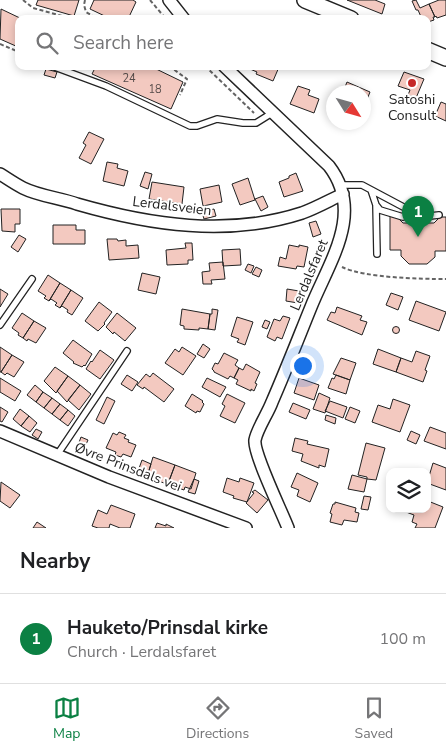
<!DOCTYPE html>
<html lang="en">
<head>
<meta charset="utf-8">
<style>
	body { margin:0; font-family:"Nunito Sans",sans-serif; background:#f2f2f2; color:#202124 }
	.controls { position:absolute; right:15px; bottom:15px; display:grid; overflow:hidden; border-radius:10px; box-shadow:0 2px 8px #0003 }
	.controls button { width:45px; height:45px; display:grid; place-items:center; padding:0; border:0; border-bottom:1px solid #e0e0e0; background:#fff; color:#202124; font:25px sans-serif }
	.compass { position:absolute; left:326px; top:85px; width:45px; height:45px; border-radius:50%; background:#fff; box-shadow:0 2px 8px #0003; rotate:127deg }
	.you { position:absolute; left:302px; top:365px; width:18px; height:18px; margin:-12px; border:4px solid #fff; border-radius:50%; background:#1a73e8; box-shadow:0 0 0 8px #1a73e833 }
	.badge { display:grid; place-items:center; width:32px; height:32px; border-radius:50%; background:#0b8043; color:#fff; font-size:16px; font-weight:700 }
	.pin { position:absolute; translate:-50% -41px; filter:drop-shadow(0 1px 2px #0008) }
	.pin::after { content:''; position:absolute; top:26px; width:18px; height:15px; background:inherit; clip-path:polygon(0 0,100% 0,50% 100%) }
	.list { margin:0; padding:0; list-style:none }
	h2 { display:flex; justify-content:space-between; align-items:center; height:65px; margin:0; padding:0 20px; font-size:21px }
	h2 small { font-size:16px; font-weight:400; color:#757577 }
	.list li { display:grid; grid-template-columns:32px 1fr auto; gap:15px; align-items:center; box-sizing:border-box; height:90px; padding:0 20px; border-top:1px solid #e0e0e0 }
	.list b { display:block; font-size:19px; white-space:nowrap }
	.list p { margin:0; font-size:16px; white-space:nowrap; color:#757577 }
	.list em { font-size:16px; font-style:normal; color:#757577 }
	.icon { flex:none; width:28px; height:28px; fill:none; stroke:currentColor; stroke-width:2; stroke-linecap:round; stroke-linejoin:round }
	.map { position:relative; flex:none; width:446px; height:528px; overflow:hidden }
	.search { position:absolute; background:#fff; box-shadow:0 2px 8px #0003; left:15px; right:15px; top:15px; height:55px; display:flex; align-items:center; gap:12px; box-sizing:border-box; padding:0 18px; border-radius:10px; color:#757577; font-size:19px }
	.sheet { height:155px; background:#fff }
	nav { display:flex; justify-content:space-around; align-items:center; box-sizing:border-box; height:70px; border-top:1px solid #e0e0e0; background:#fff; font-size:14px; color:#757577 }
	nav a { display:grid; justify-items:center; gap:2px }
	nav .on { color:#0b8043 }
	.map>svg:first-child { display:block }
	.building { fill:#f3c9c0; stroke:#222 }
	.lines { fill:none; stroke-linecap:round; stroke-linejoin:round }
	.service-casing { stroke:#222; stroke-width:8 }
	.minor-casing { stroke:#222; stroke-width:14 }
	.secondary-casing { stroke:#222; stroke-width:18 }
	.path { stroke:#646464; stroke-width:2; stroke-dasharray:4 2.5; stroke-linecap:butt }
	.service { stroke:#fff; stroke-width:5.5 }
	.minor { stroke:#fff; stroke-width:11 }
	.secondary { stroke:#fff; stroke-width:15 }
	.poi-dot { fill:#c62828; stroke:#fff; stroke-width:2 }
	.labels { text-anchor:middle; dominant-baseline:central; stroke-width:4; stroke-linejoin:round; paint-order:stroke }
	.number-label { font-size:11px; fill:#564c4a }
	.poi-label { font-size:14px; fill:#222; stroke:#fff }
	.street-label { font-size:14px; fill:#222; stroke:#fff }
</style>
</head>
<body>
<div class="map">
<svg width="446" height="528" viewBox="0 0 446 528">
	<rect width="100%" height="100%" fill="#fff"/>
	<path class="building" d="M38,0H79L74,16L36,5Z
		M94,0H133L136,2L128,19H111L90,9Z
		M347,0H375L385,4L382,14Z
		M416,0L420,8L429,4L435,17H433L434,20L428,22L427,19H422L418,10H416L412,1Z
		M439,0H446V15L437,18L436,16L435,17L429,4Z
		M1,9L22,19H19L18,47L0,39Z
		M96,66H150L183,82L171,109L92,74Z
		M251,66H278L279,67L273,81L256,74L257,72L250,69Z
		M46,69L57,72L55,78L44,75Z
		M404,72L424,79L416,98L408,95L410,90L398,86Z
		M347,82L370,92L364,107V92H343Z
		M298,86L310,90L308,95L319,99L314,113L290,104Z
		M441,102L446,104V121L435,116Z
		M89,132L104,139L91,164L79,158L86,145L83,143Z
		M107,162L118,164L117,168L128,171L124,186L103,181Z
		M145,172L152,174L148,189L140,186Z
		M296,173L303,191L284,197L279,182L289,178V176Z
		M248,178L255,200L240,205L232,184Z
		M152,182L184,187L182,204L149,199Z
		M219,185L222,202L203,206L200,189Z
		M263,196L268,207L261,211L255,199Z
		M1,209H20V224H15V232L2,231Z
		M214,209L216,216L204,219L202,212Z
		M390,216L397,217L403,223H434L440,217H446V251H435V257L427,264H409L401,256V250H390Z
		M316,221L321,234L313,237L309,223Z
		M53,225H76V230H85V244H53Z
		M19,235L26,239L18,252L11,247Z
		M107,239H117L118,241L126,240V246L138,245L139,258L109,260Z
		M185,243H192L193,260H188V264L167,265L166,250L186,248Z
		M289,245L299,247V245L308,247L304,267L297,266L296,269L278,266L280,257L286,259Z
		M240,249L241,265L223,266L222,250Z
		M223,262L225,279L211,280L212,284H203L202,272L210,271L209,263Z
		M248,264L254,266L251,273L245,270Z
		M256,267L262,270L259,277L252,274Z
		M142,273L160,277L156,294L138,290Z
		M48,275L60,283L49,301L44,298L46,296L38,291Z
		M60,283L71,290L60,308L55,305L57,303L51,299L49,301Z
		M0,289L8,294L0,307Z
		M287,289L299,291L298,303L286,301Z
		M71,290L83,298L72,315L67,312L68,310L62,306L60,308Z
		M391,293L403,297L398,310L386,305Z
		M416,301L446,312L439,331L409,320Z
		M99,302L112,312L104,323L105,324L98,331L85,321Z
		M337,307L362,316L360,320L367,322L362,335L327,320L331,312L335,313Z
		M182,309L210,314L208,329L199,328V330L184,329V326L180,325Z
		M212,309L218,310L215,330L208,329L210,314H212Z
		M22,313L34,321L23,338L18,335L19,333L12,328Z
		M117,313L136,328L125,341L114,332L113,334L106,327Z
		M283,316L290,318L282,339L277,337L275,341L267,337L274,319L280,321Z
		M237,317L253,322L245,345L237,342L239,339L231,336Z
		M265,320L270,322L267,329L262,327Z
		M34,321L46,328L36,343L28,339L27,341L23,338Z
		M392.5 330a3.5 3.5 0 1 1 7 0a3.5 3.5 0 1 1-7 0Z
		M73,340L92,354L85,366L84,365L82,367L73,363L74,362L63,353Z
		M203,344L210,349L204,358L197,354Z
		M0,347L12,355L1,372H0Z
		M182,347L196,356L183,375L165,363L175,349L179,352Z
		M378,349L401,358L396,372L373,364Z
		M100,350L114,360L100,379L86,369L91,361L92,362Z
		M416,351L430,356L425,370L427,371L423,382L396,372L401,358L412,362Z
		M224,353L238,360L235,365L239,368L234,378L230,376L228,379L214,372V371L212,369L215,363L218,364Z
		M12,355L24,362L14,377L7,373L5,375L1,372Z
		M341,358L356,363L350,380L333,374Z
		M246,364L260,372L255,383L257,384L254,391L251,389V391L236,384L238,380L234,378L239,368L243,370Z
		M55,367L68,376L56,393L44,381Z
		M153,373L174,389L164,402L144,387L143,389L137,385L146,374L150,377Z
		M127,375L138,382L132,391L121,384Z
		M336,375L350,380L346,394L328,388L332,378L334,379Z
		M68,376L80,385L67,402L57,391Z
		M0,378L21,391L15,401L0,392Z
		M207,378L226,387L220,397L202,387Z
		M299,378L319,385L314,400L294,393Z
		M35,385L43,392L36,402L27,395Z
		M80,385L91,394L79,410L68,400Z
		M43,392L52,398L44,408L36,402Z
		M319,393L330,398L325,413L313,409Z
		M192,394L203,401L202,402L204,404L200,412L197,411L196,413L185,406Z
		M227,394L245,403L235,423L220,416L225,406L222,404Z
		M107,397L115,401L104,424L96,420Z
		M52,398L60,404L52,414L44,408Z
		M393,399L410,405L400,432L372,422L378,405L390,409Z
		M330,401L347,407L343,418L325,411Z
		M293,403L310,410L306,419L289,412Z
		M60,404L68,410L60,420L52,414Z
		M0,407L8,412L2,422L0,421Z
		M350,407L360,411L355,423L345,419Z
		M20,409L29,416L21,426L13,419Z
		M68,410L75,416L68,426L60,420Z
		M326,415L336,418L335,424L325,420Z
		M29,416L37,423L30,432L21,426Z
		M430,427L446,433V449L424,441Z
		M36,429L42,432L38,439L32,435Z
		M411,431L420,435L416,444L407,440Z
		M119,432L126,435L124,438L129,440L128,442L136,445L131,457L123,454L121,457L115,455L116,452L106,448L113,433L117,435Z
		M81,437L88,440L83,451L77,448Z
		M295,438L308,441L307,444L329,449L325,467L319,465V468L301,461L303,454L292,451Z
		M366,443L385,448L376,480L367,479V477L358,475Z
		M153,457L175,465L169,481L165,480L164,483L147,477Z
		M142,460L151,464L147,477L137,474Z
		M433,463L446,468V490L427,483Z
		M175,465L196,473L191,489L185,487L184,490L173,486L174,483L169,481Z
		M297,473L318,483L310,502L297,496L299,490L291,487Z
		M352,475L367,479L364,492L348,489Z
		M227,478L239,482L240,478L254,483L247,502L233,498L234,496L223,492Z
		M194,479L199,481L195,494L188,492Z
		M1,482L20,495L10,508L0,501Z
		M255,490L268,500L257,513L246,503L254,493L252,492Z
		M364,496L371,497L368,510L361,509Z
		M428,501L443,507L435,528H415L417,524L412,522L414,515L406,512L407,509H427Z
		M335,502L356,508L355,512L359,513L357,522L344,520L342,525L330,522L332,514L330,513L333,504H335Z
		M111,505L135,514L130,528H120L110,524L109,528H98L92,526L98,510L107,514Z
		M37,522L46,528H33Z
		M157,523L166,526V524L174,528H155Z"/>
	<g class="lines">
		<g class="service-casing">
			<path id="service" d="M52,66L106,86L190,126H197L217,119L243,123H256L272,113
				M341,185H362L409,210
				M371,190L376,205L380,210L403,217L409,210L423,211L430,216L439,215
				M376,205L377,254
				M0,325L32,279
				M57,455L127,351"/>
		</g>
		<g class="minor-casing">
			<path id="minor" d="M169,0L184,19
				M224,66L329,166C365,213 329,262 311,307C298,339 286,370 272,402C268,413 257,429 255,440C253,453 282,512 288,528
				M0,174C8,179 15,184 23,188C39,196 60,198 77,204C150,225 228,237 302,213C316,208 330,200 343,194
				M0,431L109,477L246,528"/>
		</g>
		<g class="secondary-casing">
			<path id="secondary" d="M305,0L351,19
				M427,50L446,58"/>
		</g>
		<path class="path" d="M23,0L33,8L73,19
			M85,0L84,5L86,12L98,19
			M150,0L166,19
			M0,44L19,52
			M169,66L187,79L180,95
			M205,66L254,113
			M342,267C365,278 420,279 446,279"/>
		<use href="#service" class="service"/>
		<use href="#minor" class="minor"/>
		<use href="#secondary" class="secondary"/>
	</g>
	<circle class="poi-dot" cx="412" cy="83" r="5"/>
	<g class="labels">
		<g class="number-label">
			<text x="129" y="78">24</text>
			<text x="155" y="89">18</text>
		</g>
		<g class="poi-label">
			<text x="412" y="99">Satoshi<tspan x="412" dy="16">Consult</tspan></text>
		</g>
		<g class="street-label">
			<text transform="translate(172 206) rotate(7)">Lerdalsveien</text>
			<text transform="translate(309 275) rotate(-67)">Lerdalsfaret</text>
			<text transform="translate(128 467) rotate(21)">Øvre Prinsdals vei</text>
		</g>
	</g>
</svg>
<div class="controls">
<button><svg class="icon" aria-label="layers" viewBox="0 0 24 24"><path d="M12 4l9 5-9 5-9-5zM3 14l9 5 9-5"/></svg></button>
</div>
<svg class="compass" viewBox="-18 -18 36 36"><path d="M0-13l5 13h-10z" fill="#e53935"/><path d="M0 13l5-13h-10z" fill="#757577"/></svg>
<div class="you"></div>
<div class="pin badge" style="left:418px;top:237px">1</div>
<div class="search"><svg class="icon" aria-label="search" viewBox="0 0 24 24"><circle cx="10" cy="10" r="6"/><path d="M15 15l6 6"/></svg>Search here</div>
</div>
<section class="sheet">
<h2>Nearby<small></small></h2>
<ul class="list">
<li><span class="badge">1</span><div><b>Hauketo/Prinsdal kirke</b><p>Church · Lerdalsfaret</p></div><em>100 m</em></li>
</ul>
</section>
<nav>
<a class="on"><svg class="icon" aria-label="map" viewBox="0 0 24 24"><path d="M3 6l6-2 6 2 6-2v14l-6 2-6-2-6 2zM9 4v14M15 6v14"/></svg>Map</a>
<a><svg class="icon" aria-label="directions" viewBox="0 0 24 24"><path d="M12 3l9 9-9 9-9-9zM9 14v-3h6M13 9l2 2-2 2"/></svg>Directions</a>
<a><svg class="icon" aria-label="saved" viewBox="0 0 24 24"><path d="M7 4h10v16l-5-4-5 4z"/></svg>Saved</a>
</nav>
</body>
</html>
